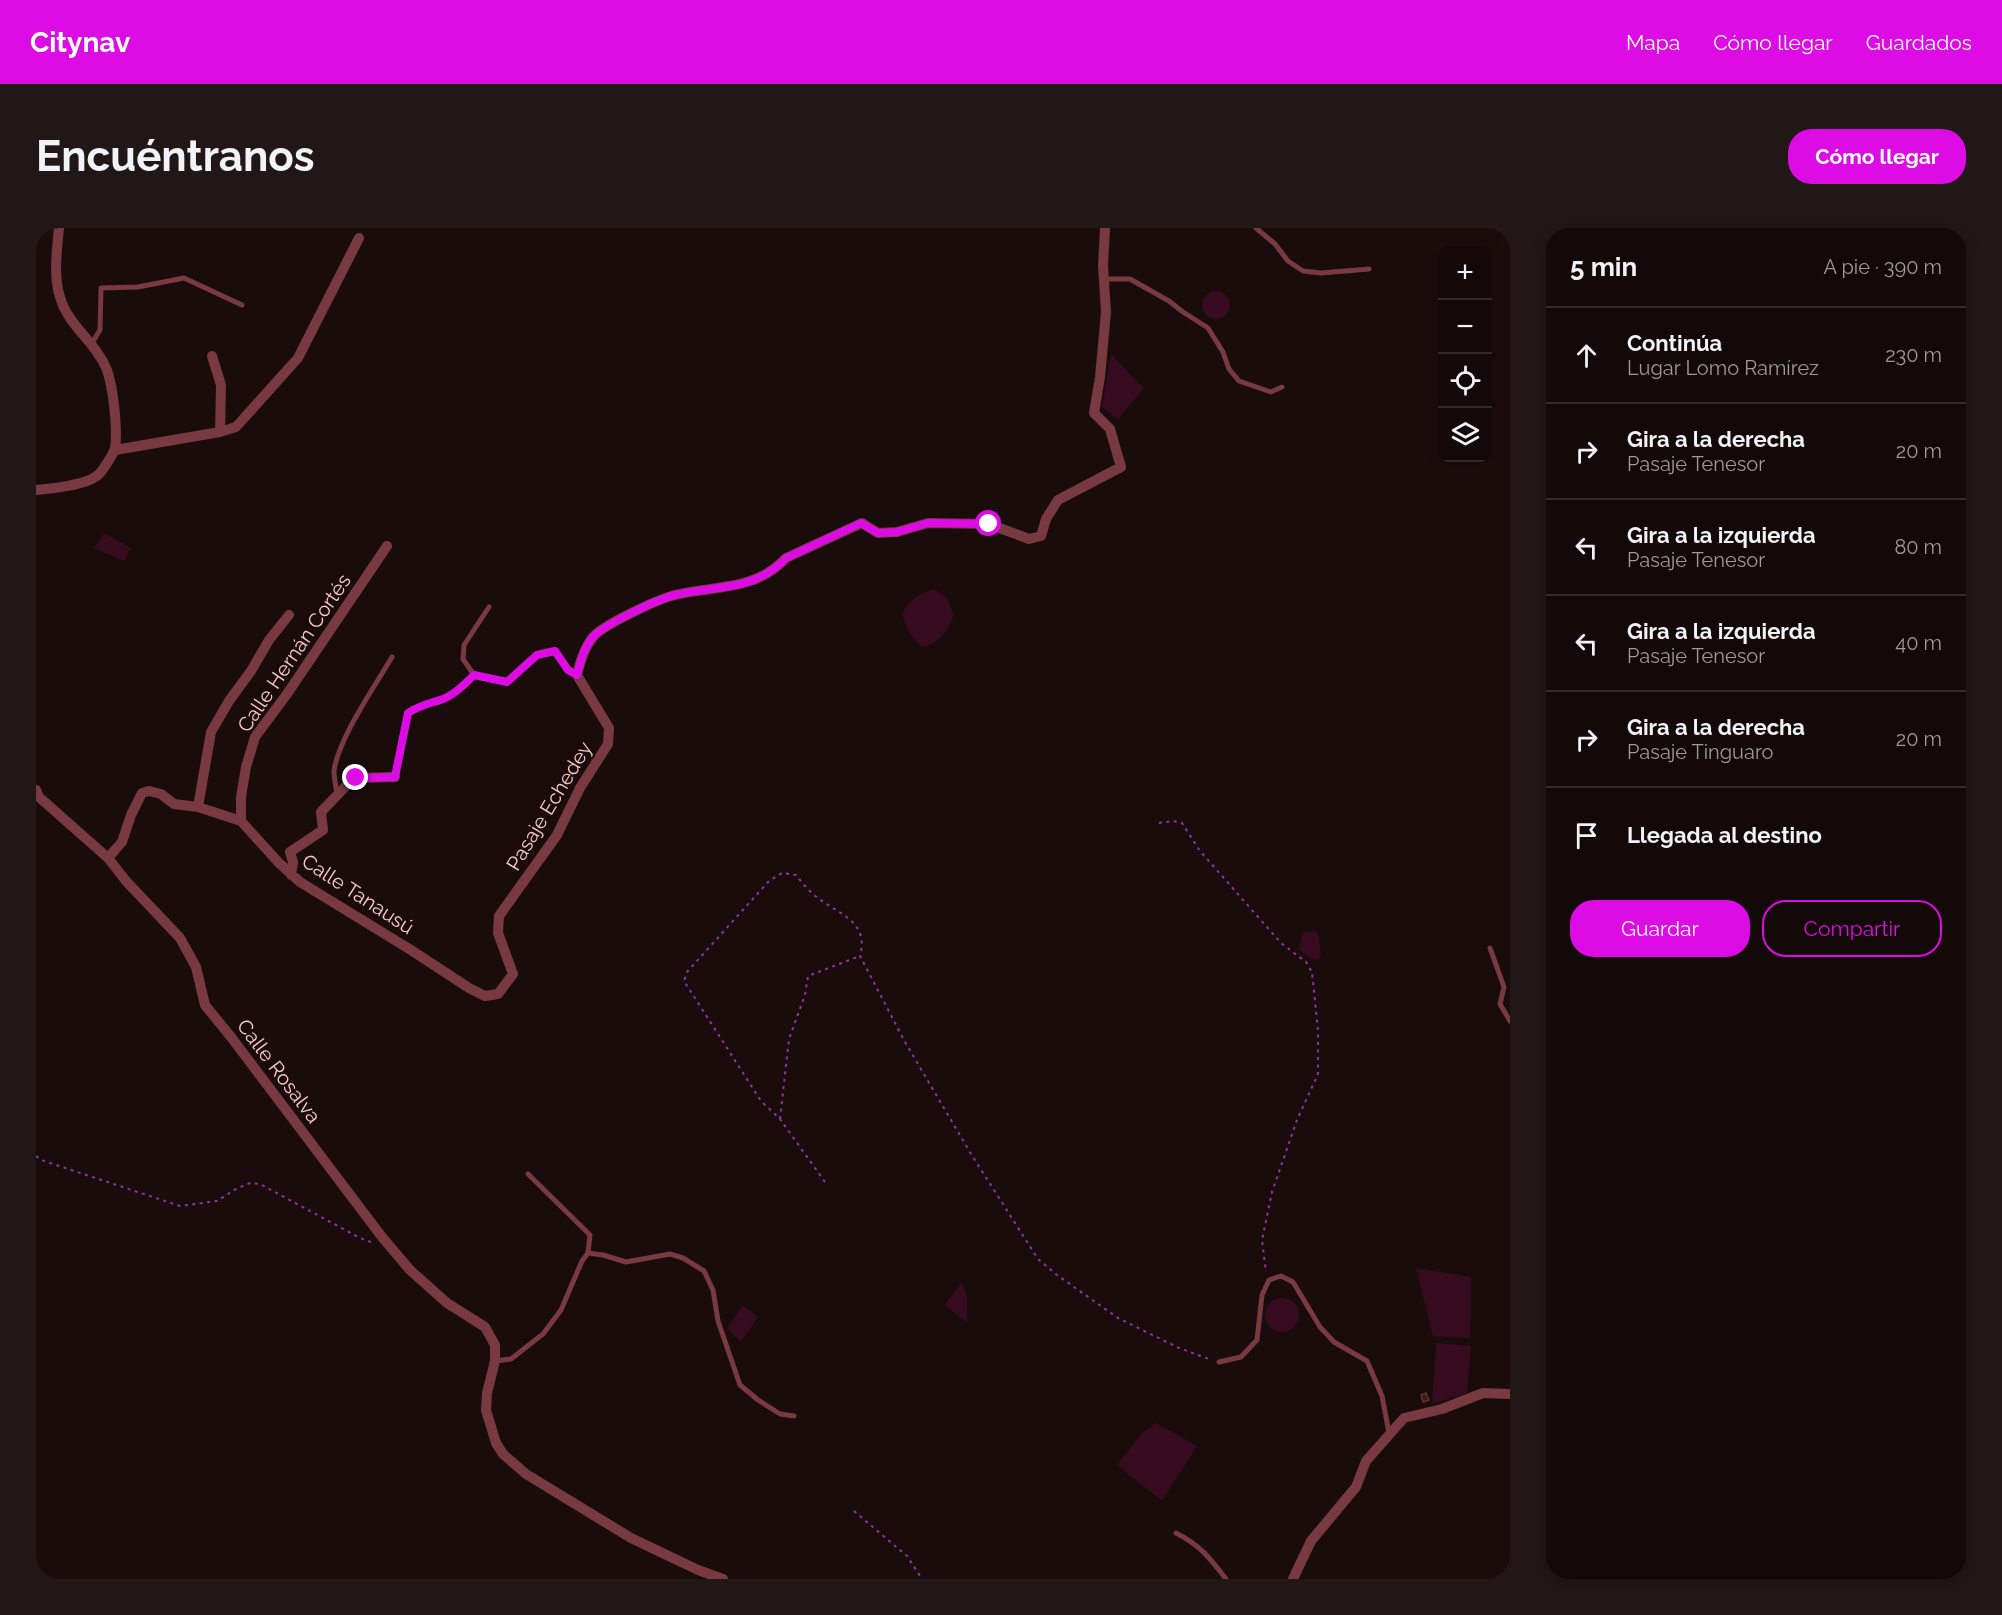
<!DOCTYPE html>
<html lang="es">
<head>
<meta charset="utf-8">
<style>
	body { margin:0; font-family:Raleway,sans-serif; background:#211717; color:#f1f3f6 }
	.controls { position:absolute; right:18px; top:18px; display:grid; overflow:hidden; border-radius:12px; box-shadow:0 3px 15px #0003 }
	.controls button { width:54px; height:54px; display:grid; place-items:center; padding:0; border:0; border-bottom:2px solid #332a2a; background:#140909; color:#f1f3f6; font:30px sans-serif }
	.stop { position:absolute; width:18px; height:18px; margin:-14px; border:4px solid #dd0ce5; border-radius:50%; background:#fff }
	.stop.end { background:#dd0ce5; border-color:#fff; box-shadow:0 2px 6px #0008 }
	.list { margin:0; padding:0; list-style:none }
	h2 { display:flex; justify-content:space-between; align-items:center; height:78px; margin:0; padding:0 24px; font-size:26px }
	h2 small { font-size:20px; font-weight:400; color:#9d9a9c }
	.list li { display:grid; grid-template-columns:39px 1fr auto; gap:18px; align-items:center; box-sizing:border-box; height:96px; padding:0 24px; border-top:2px solid #332a2a }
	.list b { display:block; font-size:22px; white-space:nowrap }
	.list p { margin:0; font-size:20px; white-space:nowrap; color:#9d9a9c }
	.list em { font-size:20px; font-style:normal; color:#9d9a9c }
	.actions { display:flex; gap:12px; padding:18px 24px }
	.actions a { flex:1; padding:14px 0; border:2px solid #dd0ce5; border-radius:24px; text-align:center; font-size:21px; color:#dd0ce5 }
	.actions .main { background:#dd0ce5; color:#fff }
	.icon { flex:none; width:33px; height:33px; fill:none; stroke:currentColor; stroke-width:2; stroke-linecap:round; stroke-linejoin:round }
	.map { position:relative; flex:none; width:1474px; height:1351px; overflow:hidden; border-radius:24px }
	header { display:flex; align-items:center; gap:36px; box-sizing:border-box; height:84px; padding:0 30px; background:#dd0ce5; color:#fff }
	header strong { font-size:28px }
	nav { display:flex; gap:33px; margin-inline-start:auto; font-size:21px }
	.intro { display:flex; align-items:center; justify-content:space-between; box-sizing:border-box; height:144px; padding:0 36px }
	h1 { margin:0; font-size:42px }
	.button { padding:15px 27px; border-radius:24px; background:#dd0ce5; color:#fff; font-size:21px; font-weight:700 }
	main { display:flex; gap:36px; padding:0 36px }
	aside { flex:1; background:#140909; border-radius:24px; box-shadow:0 3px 15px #0003 }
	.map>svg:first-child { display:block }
	.water { fill:#360b20 }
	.building { fill:#3b1b19; stroke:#66302c; stroke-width:1.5 }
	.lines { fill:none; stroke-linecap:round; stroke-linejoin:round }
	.path { stroke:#8f33a7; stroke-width:2; stroke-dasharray:3 4.5; stroke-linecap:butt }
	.service { stroke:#783940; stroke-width:5 }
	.minor { stroke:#783940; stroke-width:10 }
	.route { stroke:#dd0ce5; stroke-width:8 }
	.labels { text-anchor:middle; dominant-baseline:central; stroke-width:4.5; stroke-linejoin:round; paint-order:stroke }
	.street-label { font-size:20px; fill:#fcc9ca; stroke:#1b0c0c }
</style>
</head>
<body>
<header>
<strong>Citynav</strong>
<nav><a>Mapa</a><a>Cómo llegar</a><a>Guardados</a></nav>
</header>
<div class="intro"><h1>Encuéntranos</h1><a class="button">Cómo llegar</a></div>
<main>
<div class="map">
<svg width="1474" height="1351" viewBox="0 0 1474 1351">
	<rect width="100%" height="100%" fill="#1b0c0c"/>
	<path class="water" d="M1166 77a14 14 0 1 1 28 0a14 14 0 1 1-28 0Z
		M1075,126L1108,160L1082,191L1066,179Z
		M68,305L95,320L88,333L58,320Z
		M898,361L911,370L918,387C911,404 904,415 885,419L873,404L866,387C871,373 884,365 898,361Z
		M1280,703L1283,710L1285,728L1282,732L1274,730L1263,721L1267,704Z
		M1380,1040L1435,1049L1434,1110L1397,1108Z
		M926,1054L931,1068V1095L909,1077Z
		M1229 1087a17 17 0 1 1 34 0a17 17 0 1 1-34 0Z
		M707,1077L722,1089L705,1114L691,1100Z
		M1400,1115L1435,1118L1431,1165L1396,1176Z
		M1120,1195L1161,1218L1126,1273L1081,1237L1106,1205Z"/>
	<path class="building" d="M1390,1165L1393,1172L1387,1174L1385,1167Z"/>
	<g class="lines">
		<path class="path" d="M1123,595L1137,593L1146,595L1164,623L1245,715L1270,734L1276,744L1282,802V846L1261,892L1236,964L1226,1012L1230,1044
			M744,891L753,811L769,767L772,748L824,728
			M0,928L8,933L144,978L181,973L198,962L214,955L224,956L324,1010L335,1014
			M789,954L744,891L725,873L648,753L651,744L733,653L746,645L760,647C765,653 770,660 776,665C798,686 834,690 824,728L869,814L935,926L1002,1031L1021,1047L1082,1090L1143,1120L1173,1131
			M818,1283L871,1328L886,1351"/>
		<path class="service" d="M1220,0L1239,16L1252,33L1267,43L1285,45L1333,41
			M1069,51H1094L1133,73L1147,84L1172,100L1187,124L1193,141L1203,153L1235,164L1246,159
			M56,115L64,102L65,60L102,59L148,50L206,77
			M438,447L427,431L428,417L453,379
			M359,549L372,485C386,476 393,476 407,471C419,466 429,456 438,447L471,454L501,427L519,423L532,442L541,447
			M301,566C300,558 298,550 298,543C302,511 339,458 356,429
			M1454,720L1468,759L1464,776L1474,793
			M552,1025L567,1027L590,1034L634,1026L647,1030L668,1043L677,1062L682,1093L704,1157L722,1172L744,1186L758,1188
			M459,1133L475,1131L507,1106L525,1082L546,1033L552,1025L554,1007L492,946
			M1183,1134L1205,1129L1221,1112L1226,1067L1233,1052L1245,1048L1257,1054L1284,1099L1298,1114L1331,1133L1346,1168L1353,1205
			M1140,1305C1164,1317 1174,1330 1190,1351"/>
		<path class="minor" d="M184,204L200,199L262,130L323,10
			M79,222L184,204L185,157L176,128
			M0,262C14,261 51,257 62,247C66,244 78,225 79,220C82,202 77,159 71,142C60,114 32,98 24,69C17,47 21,22 23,0
			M0,562L3,569L72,630L90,653L144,710L160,739L169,777L195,809L346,1009L374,1042L411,1075L449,1099L459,1117V1133L451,1165L450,1182L460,1215L467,1226L490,1246L595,1310L662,1342L687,1351
			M162,579L175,504L193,473L215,443L233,412L253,387
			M205,593V569L210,539L219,509L251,466L351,318
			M72,630L86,614L95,587L106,565L113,563L125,566L138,576L162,579L205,593L243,635L264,654L375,722L433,760L449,768L462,766L477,746L462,705L463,688L521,607L544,560L572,516L573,500L541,447C544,434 548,420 557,409C567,397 622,371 639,367C679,357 718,364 750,330L826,295L842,305L861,304L892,295L953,296L993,311L1005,308L1010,291L1022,272L1085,239L1074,201L1058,185L1064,149L1070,84L1067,38L1069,0
			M255,647L257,634L254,624L287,602L285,584L310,558L320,550L359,549
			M1257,1351L1275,1313L1320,1259L1330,1233L1368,1190L1406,1181L1447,1165L1474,1166"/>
	</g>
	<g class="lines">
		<path class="route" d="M320,550L359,549L372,485C386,476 393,476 407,471C419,466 429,456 438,447L471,454L501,427L519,423L532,442L541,447C544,434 548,419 557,409C567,397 622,371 639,367C679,357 718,364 750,330L825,295L842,305L861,304L892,295L953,296"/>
	</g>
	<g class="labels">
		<g class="street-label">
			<text transform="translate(258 425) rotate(-56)">Calle Hernán Cortés</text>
			<text transform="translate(513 578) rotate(-59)">Pasaje Echedey</text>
			<text transform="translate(322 666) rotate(33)">Calle Tanausú</text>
			<text transform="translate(243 843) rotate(53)">Calle Rosalva</text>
		</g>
	</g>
</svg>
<div class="controls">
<button>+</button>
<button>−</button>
<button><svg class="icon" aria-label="locate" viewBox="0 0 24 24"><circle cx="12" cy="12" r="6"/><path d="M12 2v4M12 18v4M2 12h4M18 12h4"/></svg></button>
<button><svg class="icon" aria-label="layers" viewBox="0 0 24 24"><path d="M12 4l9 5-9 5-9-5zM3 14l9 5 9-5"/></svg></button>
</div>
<div class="stop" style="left:953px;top:296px"></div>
<div class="stop end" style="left:320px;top:550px"></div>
</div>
<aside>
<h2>5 min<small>A pie · 390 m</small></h2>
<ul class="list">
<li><svg class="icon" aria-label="ahead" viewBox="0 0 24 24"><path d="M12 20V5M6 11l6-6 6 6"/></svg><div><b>Continúa</b><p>Lugar Lomo Ramírez</p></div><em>230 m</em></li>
<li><svg class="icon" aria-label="right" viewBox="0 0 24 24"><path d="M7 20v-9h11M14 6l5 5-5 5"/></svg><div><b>Gira a la derecha</b><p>Pasaje Tenesor</p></div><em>20 m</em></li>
<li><svg class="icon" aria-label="left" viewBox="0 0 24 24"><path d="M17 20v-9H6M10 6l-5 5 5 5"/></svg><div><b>Gira a la izquierda</b><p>Pasaje Tenesor</p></div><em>80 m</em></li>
<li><svg class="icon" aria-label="left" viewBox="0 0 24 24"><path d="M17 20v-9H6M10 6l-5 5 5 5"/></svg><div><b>Gira a la izquierda</b><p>Pasaje Tenesor</p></div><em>40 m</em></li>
<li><svg class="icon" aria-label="right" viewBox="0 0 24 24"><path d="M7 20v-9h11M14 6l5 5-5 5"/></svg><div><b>Gira a la derecha</b><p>Pasaje Tinguaro</p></div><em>20 m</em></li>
<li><svg class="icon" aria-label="arrive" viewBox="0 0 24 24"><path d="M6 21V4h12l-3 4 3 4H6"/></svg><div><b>Llegada al destino</b></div></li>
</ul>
<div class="actions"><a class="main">Guardar</a><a>Compartir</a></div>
</aside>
</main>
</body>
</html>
